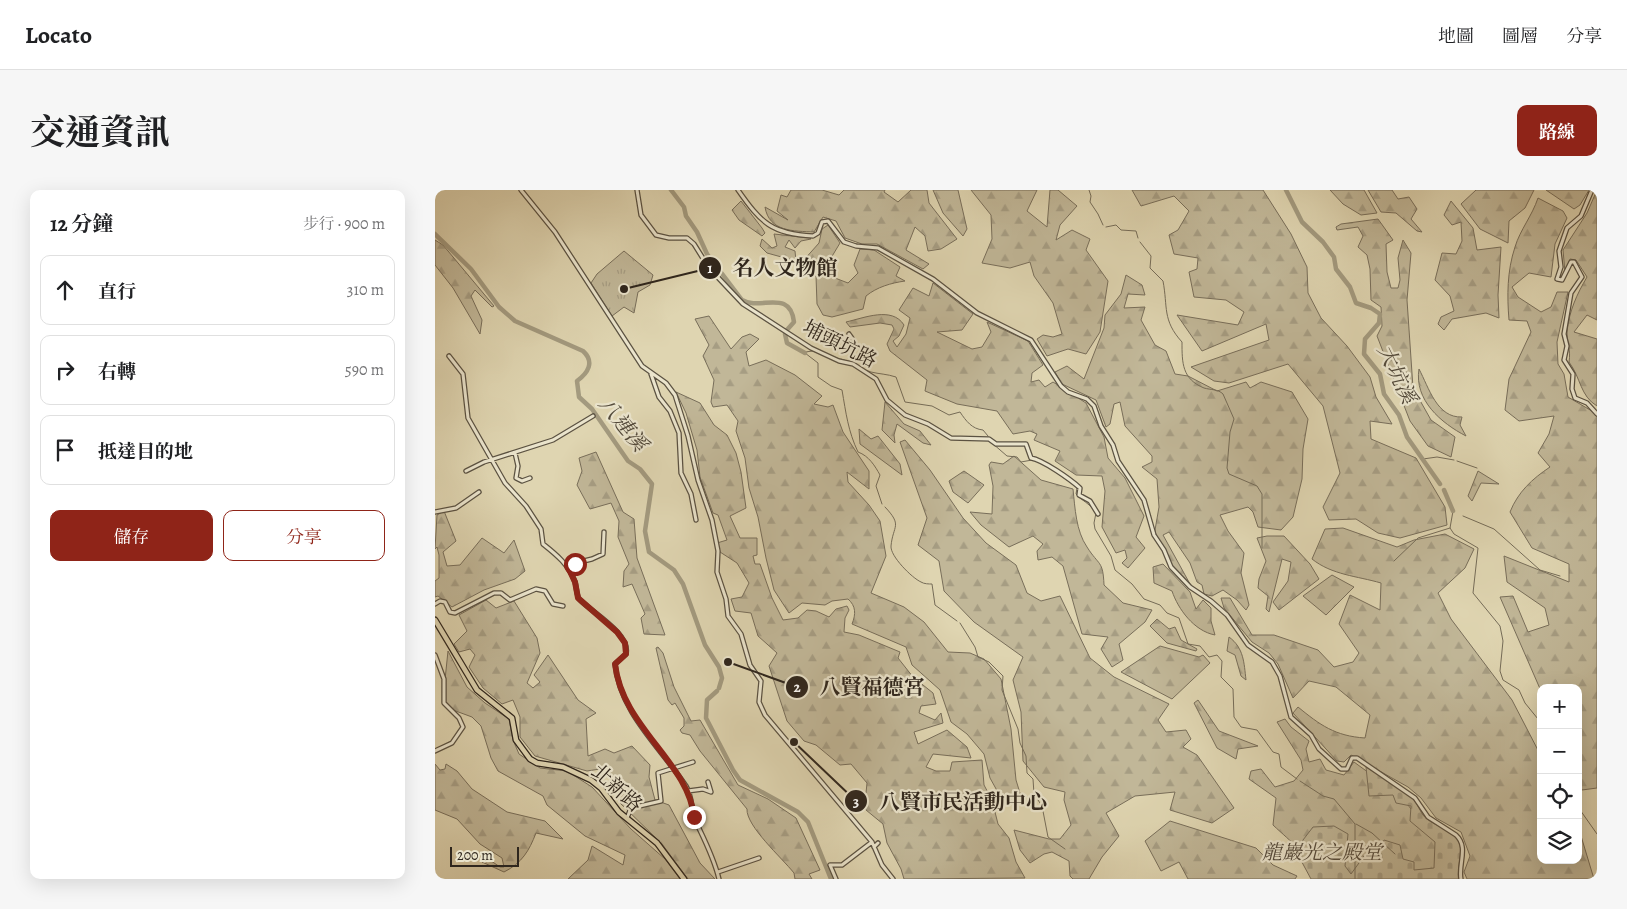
<!DOCTYPE html>
<html lang="zh-TW">
<head>
<meta charset="utf-8">
<style>
	body { margin:0; font-family:Alegreya,"Noto Serif TC",serif; background:#f6f6f6; color:#202124 }
	.controls { position:absolute; right:15px; bottom:15px; display:grid; overflow:hidden; border-radius:10px; box-shadow:0 5px 20px #0002 }
	.controls button { width:45px; height:45px; display:grid; place-items:center; padding:0; border:0; border-bottom:1px solid #e0e0e0; background:#fff; color:#202124; font:25px sans-serif }
	.scale { position:absolute; left:15px; bottom:12px; width:69px; box-sizing:border-box; padding-left:5px; border:2px solid #2f261d; border-top:0; font-size:14px; line-height:18px; white-space:nowrap; color:#2f261d; -webkit-text-stroke:4px #eae4cc; paint-order:stroke }
	.stop { position:absolute; width:15px; height:15px; margin:-11px; border:4px solid #8f2418; border-radius:50%; background:#fff }
	.stop.end { background:#8f2418; border-color:#fff; box-shadow:0 1px 5px #0008 }
	.list { margin:0; padding:0; list-style:none }
	h2 { display:flex; justify-content:space-between; align-items:center; height:65px; margin:0; padding:0 20px; font-size:21px }
	h2 small { font-size:16px; font-weight:400; color:#757577 }
	.list li { display:grid; grid-template-columns:32px 1fr auto; gap:15px; align-items:center; box-sizing:border-box; height:70px; margin:0 10px 10px; padding:0 10px; border:1px solid #e0e0e0; border-radius:10px }
	.list b { display:block; font-size:19px; white-space:nowrap }
	.list em { font-size:16px; font-style:normal; color:#757577 }
	.actions { display:flex; gap:10px; padding:15px 20px }
	.actions a { flex:1; padding:11px 0; border:1px solid #8f2418; border-radius:10px; text-align:center; font-size:18px; color:#8f2418 }
	.actions .main { background:#8f2418; color:#fff }
	.icon { flex:none; width:28px; height:28px; fill:none; stroke:currentColor; stroke-width:2; stroke-linecap:round; stroke-linejoin:round }
	.map { position:relative; flex:none; width:1162px; height:689px; overflow:hidden; border-radius:10px }
	header { display:flex; align-items:center; gap:30px; box-sizing:border-box; height:70px; padding:0 25px; background:#fff; border-bottom:1px solid #e0e0e0 }
	header strong { font-size:24px }
	nav { display:flex; gap:28px; margin-inline-start:auto; font-size:18px }
	.intro { display:flex; align-items:center; justify-content:space-between; box-sizing:border-box; height:120px; padding:0 30px }
	h1 { margin:0; font-size:35px }
	.button { padding:12px 22px; border-radius:10px; background:#8f2418; color:#fff; font-size:18px; font-weight:700 }
	main { display:flex; gap:30px; padding:0 30px }
	aside { flex:1; background:#fff; border-radius:10px; box-shadow:0 5px 20px #0002 }
	.map>svg:first-child { display:block }
	.forest { fill:url(#forest-firs); stroke:#786e5a }
	.cemetery { fill:url(#cemetery-stones); stroke:#786e5a }
	.park { fill:url(#park-tufts); stroke:#786e5a }
	.lines { fill:none; stroke-linecap:round; stroke-linejoin:round }
	.stream { stroke:#756c58; stroke-width:1 }
	.river { stroke:#a39a7f; stroke-width:4.5 }
	.minor-casing { stroke:#5b5242; stroke-width:5.5 }
	.major-casing { stroke:#2f261d; stroke-width:7 }
	.minor { stroke:#eae4cc; stroke-width:3 }
	.major { stroke:#dfd5b1; stroke-width:4.5 }
	.route { stroke:#8f2418; stroke-width:6 }
	.labels { text-anchor:middle; dominant-baseline:central; stroke-width:4.5; stroke-linejoin:round; paint-order:stroke }
	.street-label { font-size:20px; fill:#2f261d; stroke:#eae4cc }
	.park-label { font-size:20px; font-style:italic; fill:#544a3c; stroke:#eae4cc }
	.water-label { font-size:21px; font-style:italic; fill:#52493a; stroke:#eae4cc }
	.leader { fill:none; stroke:#2f261d; stroke-width:2 }
	.callout-dot { fill:#2f261d; stroke:#eae4cc; stroke-width:2 }
	.mark-label { font-size:15px; text-anchor:middle; font-weight:bold; fill:#fff }
	.callout-label { font-size:21px; text-anchor:middle; font-weight:bold; fill:#2f261d; stroke:#eae4cc; stroke-width:4.5; stroke-linejoin:round; paint-order:stroke }
</style>
</head>
<body>
<header>
<strong>Locato</strong>
<nav><a>地圖</a><a>圖層</a><a>分享</a></nav>
</header>
<div class="intro"><h1>交通資訊</h1><a class="button">路線</a></div>
<main>
<aside>
<h2>12 分鐘<small>步行 · 900 m</small></h2>
<ul class="list">
<li><svg class="icon" aria-label="ahead" viewBox="0 0 24 24"><path d="M12 20V5M6 11l6-6 6 6"/></svg><div><b>直行</b></div><em>310 m</em></li>
<li><svg class="icon" aria-label="right" viewBox="0 0 24 24"><path d="M7 20v-9h11M14 6l5 5-5 5"/></svg><div><b>右轉</b></div><em>590 m</em></li>
<li><svg class="icon" aria-label="arrive" viewBox="0 0 24 24"><path d="M6 21V4h12l-3 4 3 4H6"/></svg><div><b>抵達目的地</b></div></li>
</ul>
<div class="actions"><a class="main">儲存</a><a>分享</a></div>
</aside>
<div class="map">
<svg width="1162" height="689" viewBox="0 0 1162 689">
	<defs>
		<pattern id="forest-firs" width="22" height="20" patternUnits="userSpaceOnUse" patternTransform="scale(1.25)"><rect width="22" height="20" fill="#c1b798"/><path d="M5 1l3.5 6h-7zM16 11l3.5 6h-7z" fill="#a69d83"/></pattern>
		<pattern id="cemetery-stones" width="16" height="16" patternUnits="userSpaceOnUse" patternTransform="scale(1.25)"><rect width="16" height="16" fill="#c1b798"/><path d="M2 7V4a2 2 0 0 1 4 0v3zM10 15v-3a2 2 0 0 1 4 0v3z" fill="#a69d83"/></pattern>
		<pattern id="park-tufts" width="24" height="20" patternUnits="userSpaceOnUse" patternTransform="scale(1.25)"><rect width="24" height="20" fill="#c1b798"/><path d="M3 7l-1-3M5 7V3M7 7l1-3M15 17l-1-3M17 17v-4M19 17l1-3" fill="none" stroke="#a69d83"/></pattern>
	</defs>
	<rect width="100%" height="100%" fill="#dfd5b1"/>
	<filter id="stains"><feTurbulence type="fractalNoise" baseFrequency=".004" numOctaves="4"/><feColorMatrix values="0 0 0 0 .2 0 0 0 0 .09 0 0 0 0 .02 0 0 0 .5 -.17"/></filter>
	<radialGradient id="worn" r=".72"><stop offset=".6" stop-color="#630" stop-opacity="0"/><stop offset="1" stop-color="#630" stop-opacity=".3"/></radialGradient>
	<path class="forest" d="M356,0H387L404,5L409,0H450L449,2L463,12L476,0H492L494,13L522,49L506,59L493,61L490,46L480,37L471,60L494,74L488,79L442,54H427L410,48L401,31L388,27L379,42C359,41 334,42 330,17L353,30L342,21L346,5L352,7Z
		M498,0H523L532,39L528,46L508,23Z
		M536,0H602L592,21L612,37L615,0H623L642,16L625,35L621,50L637,40L655,49L651,60L673,91L665,142L651,164L633,159L612,166L602,149L608,145L618,147L627,144L618,113L599,86L595,72L575,78L547,73L557,49L556,25Z
		M697,0H828L856,44L872,77L873,103L886,128L912,156L935,187L941,207L957,234L935,231L936,249L981,268L1010,317L1012,335L965,348L943,343L921,329L894,330L888,317L905,283L888,216L853,174L794,193L779,191L756,177L834,150L831,134L767,161L742,125L803,135L809,122L791,110L759,107L754,82L762,79L763,68L739,64L734,45L743,40L754,21L739,6L706,16Z
		M895,0H929L942,23L926,25L908,14Z
		M933,0H957L963,9L974,7L982,19L976,29L987,42L982,41L961,23L946,22Z
		M1041,0H1099L1090,18L1074,31L1073,53L1045,39L1026,14Z
		M1111,0H1154L1145,15L1139,19Z
		M1162,0V130L1152,125L1139,142L1162,149V216C1145,206 1146,188 1134,172C1136,160 1132,153 1132,142C1134,121 1142,104 1152,87L1141,70L1135,69L1130,82L1128,60L1152,23Z
		M1103,8L1128,21L1132,28L1120,54L1116,87L1094,83L1077,97L1083,107L1106,122L1116,117L1122,102H1133L1122,152L1123,174L1129,184L1133,207L1162,224V598L1147,600L1143,592V498H1106V501L1065,407L1078,406L1093,442L1114,435L1110,418L1072,392L1069,366L1134,392V374L1097,358L1075,322C1083,302 1097,289 1115,277L1103,263L1114,244L1119,226L1084,231L1070,220L1074,189L1096,142L1092,131L1074,130C1072,106 1072,81 1080,57C1085,40 1097,26 1103,8Z
		M306,11L327,38L330,43L327,46L304,30L297,20Z
		M1016,11L1038,38L1042,60L1066,57L1063,105L1064,128L1051,123L1017,129L1009,140L1003,134L1006,127L1019,121L1015,106L1000,90L1007,63L1021,64L1027,51L1026,32L1017,35L1009,25Z
		M943,29L958,50L951,54L952,82L956,98H963L965,90L963,68L968,50L976,63L972,110L978,198L996,230L1020,247L1016,267L993,256L975,231L942,146L947,136L946,117L936,110L935,79L932,65L923,57L928,46L923,37L902,40L901,37L906,34Z
		M393,35L405,53L393,73L400,88L413,93L423,83L419,75L425,59L439,60L465,77L461,86L470,91C456,93 442,97 431,106L428,119L397,127L388,125L382,114L381,86L366,84L368,71L384,53L387,39Z
		M339,44L375,48L376,49L366,51L360,58L354,50L350,57L360,61L361,71L332,63L325,56L327,49L337,58L342,56Z
		M0,50L8,55L59,116L57,117L40,100L36,106L47,130L45,144L18,98L0,75Z
		M691,85L707,95L710,105L693,104L689,118L710,117L706,130L720,155L731,161L740,184L753,186L782,201L811,192L815,198L826,192L857,202L873,229L868,259L867,289L858,327L846,340L823,337L818,322L813,317L785,325L793,341L809,363L806,383L814,415L811,420L802,410L788,400L777,406L769,404L767,395L762,392L755,373L734,342L728,345L755,394L735,375L721,345L720,340L724,317L722,289L707,277L717,272V266L690,236L685,212L679,214L675,234L671,237L661,210L627,194L620,182L632,176L649,189L669,138L670,125L686,104Z
		M498,93L538,124L527,140L502,142L537,159L547,157L556,142L552,132L593,151L608,175L597,183L596,192L604,190L610,197L618,192L651,213L669,247L673,268L690,288L709,326L701,347L710,358L693,378L687,373L692,368L690,360L681,363L667,337L670,301L667,286L641,285L620,271L625,261L599,250L602,244L595,241L578,244L562,221L522,214L490,201L492,190L455,161L452,154L459,139L457,135L445,133L415,137L411,132C429,128 457,116 469,135L464,146L458,151L462,157L471,144L475,128L464,120L478,98L494,106Z
		M274,126L296,159L307,147L315,144L324,149L311,162L314,176L331,170L360,185L387,206L379,214L393,217L398,215L408,242L434,281V299L412,282L413,292L434,315L445,331L451,366L436,403L469,417L489,432L513,462L535,463L549,469L566,489L576,539L581,590L588,613L572,609L569,618L566,619L565,606L555,588L549,564L532,544L516,532L505,500L477,475L471,457L417,434C421,424 421,416 413,409L397,411L390,415L367,413L354,423L339,400L331,368L323,327L314,298L310,268L301,241L303,231L292,215L278,217L276,212L279,190L268,166L274,155L260,129Z
		M984,179C994,198 1002,228 1027,227L1025,235L1031,246C1006,233 979,210 984,179Z
		M241,202L265,213L279,235L292,245L301,263L306,282L311,318L295,326L305,348H322V365L318,366L320,374H325L337,408L348,430L363,428L372,420L381,421L394,427L401,419L412,416L414,420L410,428L409,442L424,445L465,462L463,468L478,487L498,503L501,514L486,516L484,523L500,530L506,523L508,533L479,542L483,554L512,540L532,557L536,568L498,564L491,577L501,581H515L517,572L547,570L549,595L557,610L563,634L574,648L581,672L590,688L469,689L466,679L452,653L448,634L431,620L421,604L431,603L432,593L416,574L405,575L381,555L369,551L352,531L334,476L342,463L323,446L316,423L300,421L296,409L307,407L314,393L302,373L285,362L282,353L292,350L283,325L278,323L265,287L262,260L251,223Z
		M450,212L469,234L485,241L496,255L488,253L462,234L459,245L460,253L447,240Z
		M424,239L436,249L443,246L465,274L467,285L425,254Z
		M470,250L495,280L528,328L551,353L581,375L592,403L606,411L625,406L655,468L679,487L734,514L723,530L731,542L751,540L756,549L748,557L762,565L799,618L777,633L735,620L740,602L700,606L671,623L684,646L667,667L654,689H638L635,686L634,671L617,662L609,664L595,673L585,660L579,640L614,649H625L636,635L629,610L630,602L609,597L588,571L586,522L578,490L588,467L539,432L509,401L504,371L483,355L492,328L465,252Z
		M161,262L188,322L199,329L202,368L230,445L209,444L206,428L210,424L197,394L188,397L189,381L194,374L183,347L184,331L176,313L155,319L142,295L147,281L144,268Z
		M579,266L606,290L638,299C640,318 641,341 652,357C664,376 668,370 669,395L688,413L717,420L710,432L684,454L688,470L677,477L666,459L673,447L647,444L628,376L617,367L603,370L602,361L608,354L598,346L574,357L546,335L535,322L557,324L558,296L554,275L556,272L568,274Z
		M529,281L549,295L533,313L518,302L514,291Z
		M1043,281L1064,294L1046,293L1037,311L1033,306Z
		M9,321L21,351L8,362L12,376L25,375L47,348L69,363L79,350L90,381L80,389L49,400L17,417L3,406L0,407V391L4,388V365L2,357L0,359L2,325Z
		M908,338L962,357L979,350L1010,344L1039,359L1030,378L1003,403L1016,429L1077,510L1106,566V670H1143V636L1159,689H1032L1029,682L1035,666L1026,642L1001,628L986,608L973,597L916,565L909,572L902,571L858,523L863,517C885,535 900,546 930,548L935,525L901,497L874,491L858,508L843,474L834,463L817,452L789,418L786,408H795L817,445H839L883,460L899,477L918,472L924,463L904,434L915,405L945,420L946,393C922,386 897,385 877,369L890,339Z
		M832,346H849L875,374L884,389L844,420L838,412L853,391L856,372L847,369L834,422L831,419L833,406L823,398L824,389L831,371L822,348Z
		M728,374L755,402L761,419L768,410L776,418V431L780,445C759,441 743,419 737,401L719,393L718,377Z
		M897,385L919,397L891,425L868,406Z
		M51,410L61,418L79,411L102,448L105,463L92,493L98,498L105,492L99,485L113,465L143,510L161,523L151,529L153,566L170,559L179,563L197,556L215,575L214,587L220,610L234,615L265,673L280,689H253L227,654L185,613L180,600L184,591L165,579L152,581L100,566L85,547V527L78,510L67,514L48,498L34,477L40,465L35,459L24,462L19,454L32,441L24,425Z
		M722,429L734,439L740,437L746,450L762,459L761,461L732,453L715,436Z
		M794,447C809,458 809,473 811,490L806,486L800,465L792,461Z
		M725,456L764,467L768,465L775,473L737,509L686,482Z
		M223,457L228,463L239,497L256,531L265,530L303,595L333,609L361,628L385,680L374,684L377,689H360L359,683C347,668 311,636 312,619L265,561L255,545L247,543L245,540L249,536V528L240,513L237,515L233,510L221,458Z
		M13,461L32,497L50,513L74,529L78,550L84,564L105,578L132,581L157,597L196,639L230,669L245,689H133L153,670L157,656L188,675L190,665L150,646L112,615L108,606L63,581L56,568L46,536L37,527L18,520L8,509Z
		M763,510L784,541L823,556L803,559L801,569L782,558L759,513Z
		M850,529L856,537L874,551L871,559L874,572L885,569L891,580L909,585L919,572L967,607L982,627L1015,646L1021,689H878C872,662 857,653 838,635L841,608L814,589L816,581L826,579L840,597L859,591L868,580L866,570L842,532Z
		M0,574L5,580L10,579L11,574L22,581L37,599L72,622L110,631L128,649L101,643C94,661 87,673 69,682L47,672L49,666L65,677H69L67,668L45,654L22,629L0,620Z
		M735,631L821,658L838,675L862,686L860,689H753L744,672L726,681L710,651Z"/>
	<path class="cemetery" d="M931,577C944,586 969,598 979,610C984,616 986,625 992,629C1001,637 1019,639 1024,651C1029,664 1021,676 1024,689H876L862,663L868,650L878,637L899,636L913,644L910,676L916,684L929,666L941,668L949,650L965,655L968,669L979,672V680L999,678L1000,652L975,631L976,616L961,613L958,605L934,606Z"/>
	<path class="park" d="M189,61L218,85L215,95L203,102L199,123L189,117L177,126L156,93L162,84Z"/>
	<g class="lines">
		<path class="stream" d="M654,0L656,6L655,12L663,24L668,35
			M671,37L681,35L686,40L701,41L703,48
			M705,52L716,66L715,78L728,91C733,117 727,130 747,152C747,173 747,189 769,198C776,200 783,199 788,204L799,229L795,242L792,278L794,284L822,296L827,304V358
			M370,162L378,161
			M370,163L383,173V187L396,196L407,200C411,223 413,241 423,262C434,266 440,276 445,285L441,296L447,314
			M401,168C415,170 423,178 436,182C444,184 452,184 461,187L470,212L497,216L514,225L525,222C531,231 537,239 548,240L553,246
			M557,253L572,266L582,267L586,272L597,270
			M988,269L1002,267L1019,270
			M1022,271L1042,278
			M612,276L639,295
			M642,298L641,304C647,311 654,313 659,320
			M450,317C468,336 458,335 456,356C455,366 477,388 486,392C489,394 494,394 497,394L500,415L522,431
			M1018,321L1015,338L1019,344L1043,358L1038,403L1065,436L1068,451L1065,481L1068,490L1084,500L1090,513L1103,529L1106,540
			M661,323L659,333L660,339L676,366L680,380L697,394L709,409L725,415L732,423L744,428L753,454L765,456L774,467L782,465L787,471L786,487L798,499L799,527L806,537L822,540L838,562L844,564L846,577L862,589
			M1028,326L1059,339L1105,380L1125,386
			M959,371L983,348L1015,338
			M525,433L540,457L543,467L554,472L568,486L567,500L583,539L585,553L591,566L592,583L598,589L599,604L607,616L613,647L630,659
			M865,591L888,606L899,609L920,634V689
			M1143,617L1162,644
			M921,634L937,643L960,664"/>
		<path class="river" d="M236,0L249,17L251,26L262,42L272,64L307,110C325,121 355,98 359,132L351,141
			M851,0L867,32L888,52L899,67L901,79L915,97L921,113L936,118L945,124L944,133L930,149L929,164L945,184L949,204L964,225L972,247L1005,294
			M0,44L36,79L64,117L80,131L148,161C160,172 153,183 142,191L144,207L157,219L193,271L205,279L217,294L210,341L214,362L239,380L248,394L270,455L284,477L287,488L284,498
			M350,144L352,153L370,163
			M1009,300L1018,321
			M282,501L272,510L271,528L298,580L305,590L363,622L373,632L396,689"/>
		<g class="minor-casing">
			<path id="minor" d="M86,0L120,42L207,176L231,193L240,205L253,246L263,290L277,330L283,361L282,382L291,409L293,426L306,444L315,475L326,491L324,512L330,525L437,652L447,675L458,689
				M202,0L206,25L221,45L234,48H252L259,54L274,78L308,114L376,158L404,171L418,174L441,189L452,210L470,225L493,234L516,248L554,249L561,254H591L596,268C608,270 635,289 645,298L644,305L655,311L663,324
				M303,0C326,33 337,44 378,46L383,43L387,32L393,31L409,52L421,56L443,58L498,89L542,123L596,150L626,196L633,202L652,209L659,216L666,236L678,255L683,271L709,310L719,345L729,360L736,377L755,397L776,411L792,425L813,455L837,472L845,486L856,527L876,545L884,559L906,579H912L917,568H922L980,608L993,627L1021,645C1034,657 1023,674 1026,689
				M1157,0L1146,26L1132,38L1124,61L1126,77L1122,89L1127,90L1136,72H1139L1147,87L1136,103L1129,144L1132,156L1129,170L1138,184L1137,199L1140,208L1152,213L1162,224
				M414,144L419,151
				M14,166L28,184L33,228L70,293L91,316L106,339L108,354C122,365 134,375 140,392C142,398 141,406 145,410C158,423 196,444 191,464L180,474C185,523 225,557 251,596C258,608 256,621 261,632C270,651 279,668 284,689
				M216,184L224,207L235,221L244,243L246,283L256,304L261,330
				M80,263L83,276L81,288L87,291L95,288
				M31,281L49,272L118,250L158,226
				M0,322L21,318L44,302
				M132,375L157,369L168,364L169,342
				M0,414L5,411L10,412L15,422L20,423L59,403H66L75,410L101,399L110,401L118,414L128,416
				M0,465L9,489V513L24,528L28,537L17,553L0,561
				M253,601L268,599L276,602L273,592
				M192,628L196,618L226,611L223,583L258,572
				M439,657L443,653
				M283,682L324,668
				M401,689L395,675H407L437,652"/>
		</g>
		<g class="major-casing">
			<path id="major" d="M0,430L42,500L77,528L81,550L95,569L102,573L128,577L156,590L166,598L184,622L222,653L249,689"/>
		</g>
		<use href="#minor" class="minor"/>
		<use href="#major" class="major"/>
	</g>
	<g class="lines">
		<path class="route" d="M140,374L132,375L140,392L143,408L182,442L190,453L191,464L180,474C187,537 254,573 259,627"/>
	</g>
	<g class="labels">
		<g class="street-label">
			<text transform="translate(405 154) rotate(27)">埔頭坑路</text>
			<text transform="translate(182 598) rotate(42)">北新路</text>
		</g>
		<g class="park-label">
			<text x="887" y="662">龍巖光之殿堂</text>
		</g>
		<g class="water-label">
			<text transform="translate(962 184) rotate(64)">大坑溪</text>
			<text transform="translate(188 234) rotate(51)">八連溪</text>
		</g>
	</g>
	<path class="leader" d="M189 99L275 78M293 472L362 497M359 552L421 611"/>
	<g class="callout-dot">
		<circle cx="189" cy="99" r="5"/>
		<circle cx="293" cy="472" r="5"/>
		<circle cx="359" cy="552" r="5"/>
		<circle cx="275" cy="78" r="12"/>
		<circle cx="362" cy="497" r="12"/>
		<circle cx="421" cy="611" r="12"/>
	</g>
	<g class="mark-label">
		<text x="275" y="83">1</text>
		<text x="362" y="502">2</text>
		<text x="421" y="617">3</text>
	</g>
	<g class="callout-label">
		<text x="350" y="85">名人文物館</text>
		<text x="437" y="504">八賢福德宮</text>
		<text x="528" y="619">八賢市民活動中心</text>
	</g>
	<rect width="100%" height="100%" filter="url(#stains)"/>
	<rect width="100%" height="100%" fill="url(#worn)"/>
</svg>
<div class="controls">
<button>+</button>
<button>−</button>
<button><svg class="icon" aria-label="locate" viewBox="0 0 24 24"><circle cx="12" cy="12" r="6"/><path d="M12 2v4M12 18v4M2 12h4M18 12h4"/></svg></button>
<button><svg class="icon" aria-label="layers" viewBox="0 0 24 24"><path d="M12 4l9 5-9 5-9-5zM3 14l9 5 9-5"/></svg></button>
</div>
<div class="scale">200 m</div>
<div class="stop" style="left:140px;top:374px"></div>
<div class="stop end" style="left:259px;top:627px"></div>
</div>
</main>
</body>
</html>
